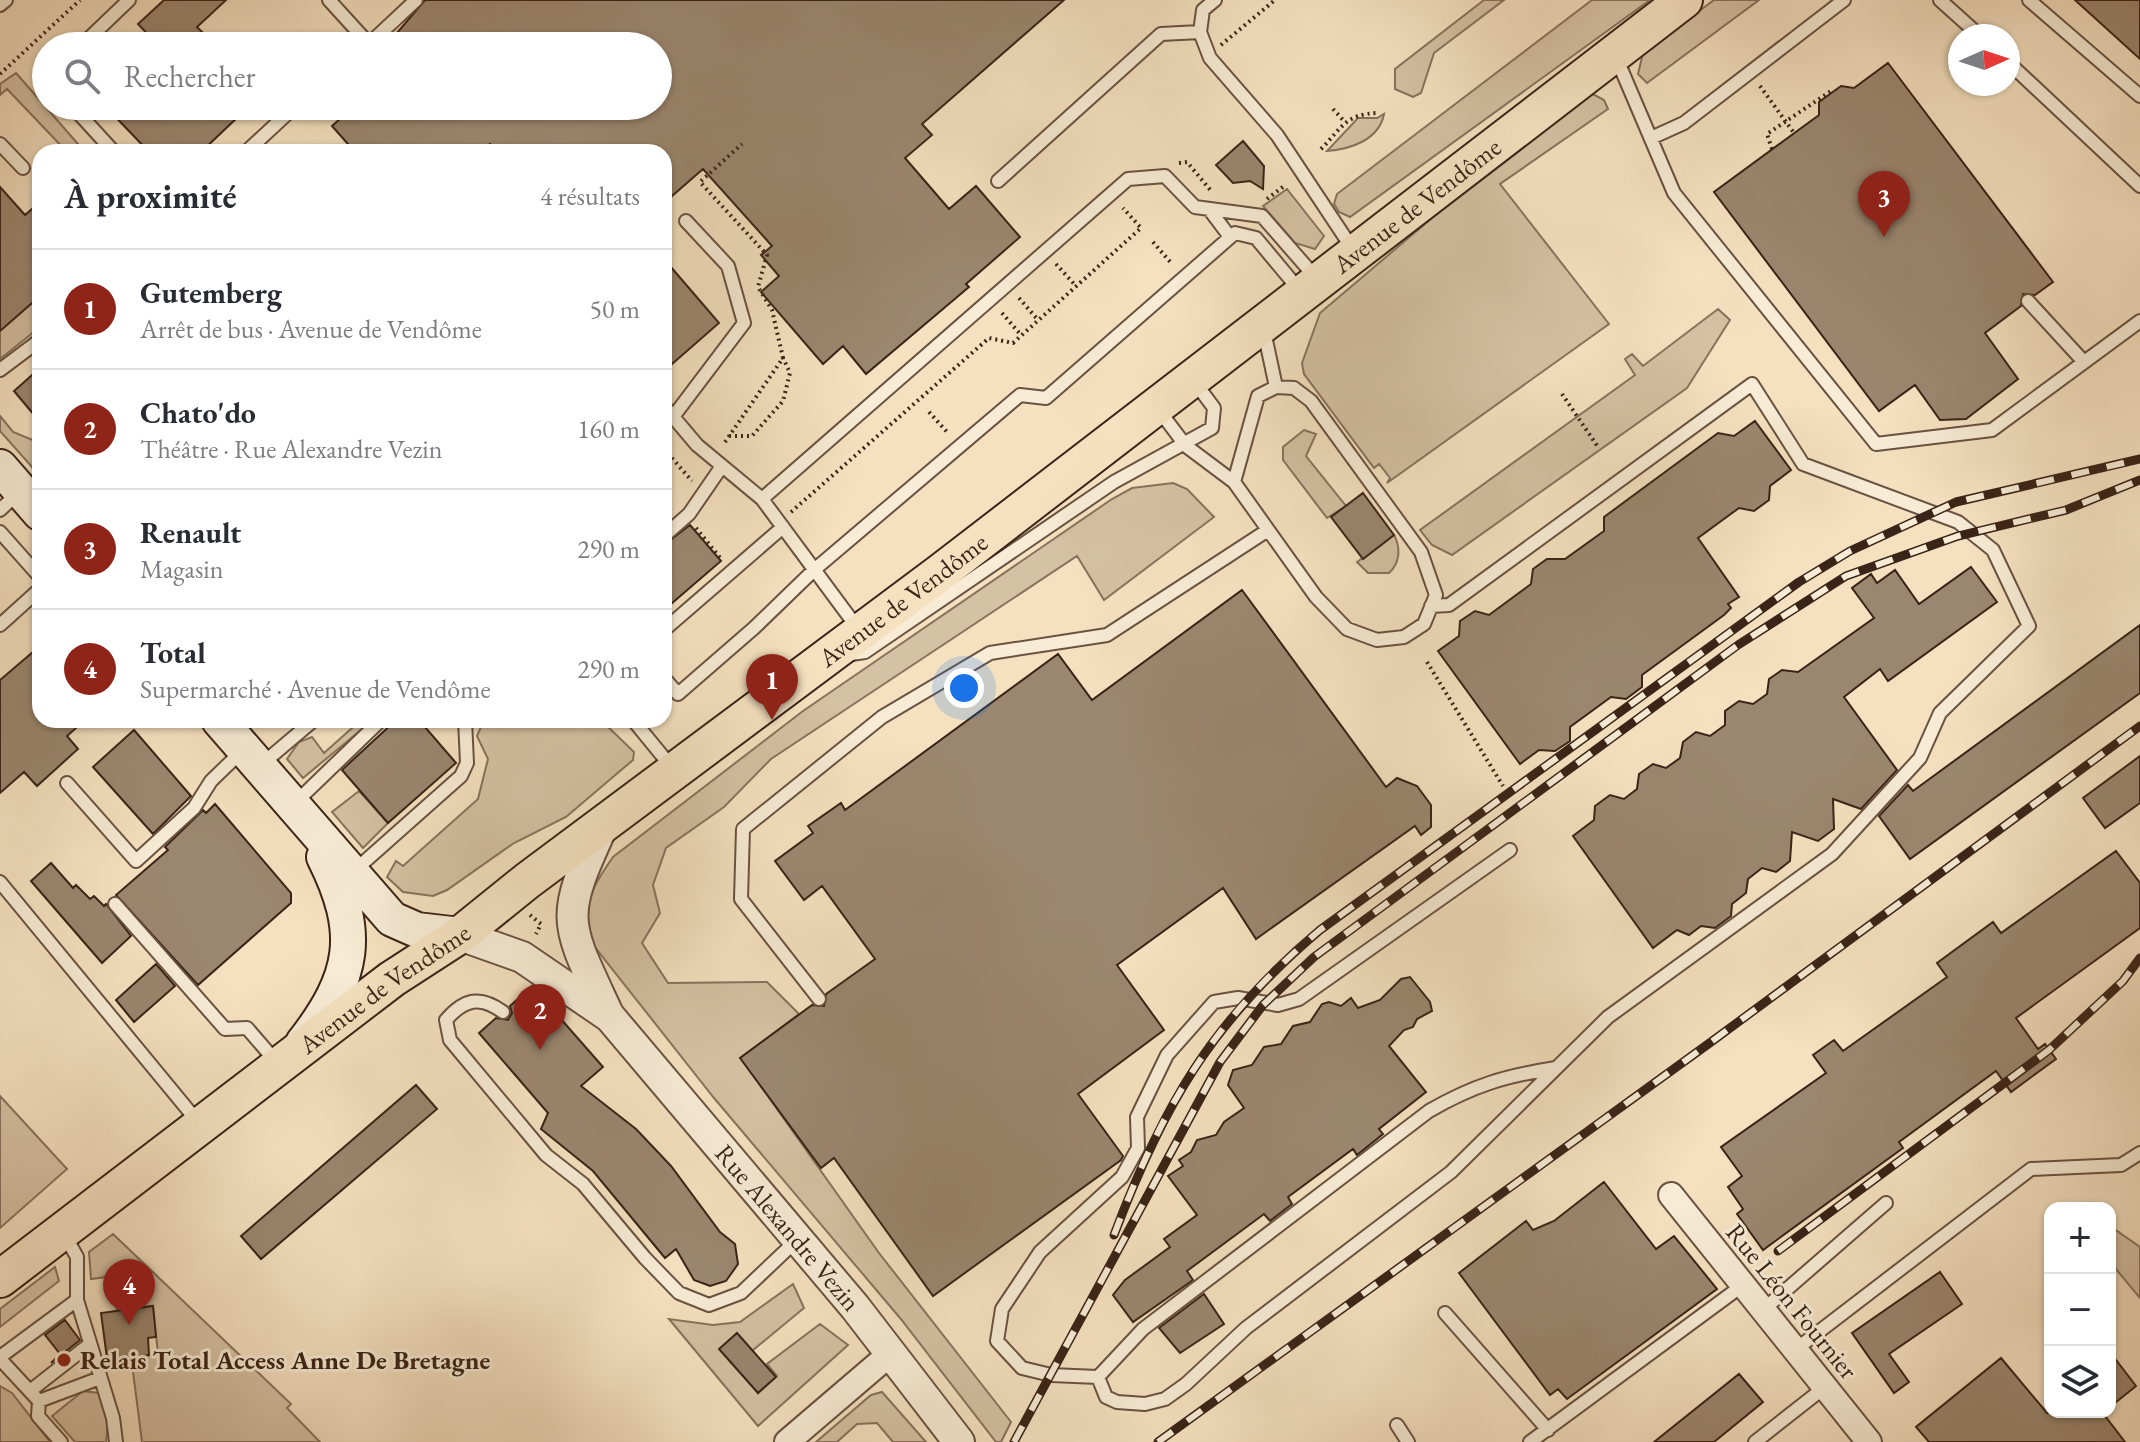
<!DOCTYPE html>
<html lang="fr">
<head>
<meta charset="utf-8">
<style>
	body { margin:0; font-family:"EB Garamond",serif; background:#f2f2f3; color:#2b2b33 }
	.controls { position:absolute; right:24px; bottom:24px; display:grid; overflow:hidden; border-radius:16px; box-shadow:0 2px 6px #0004 }
	.controls button { width:72px; height:72px; display:grid; place-items:center; padding:0; border:0; border-bottom:2px solid #e1e1e2; background:#fff; color:#2b2b33; font:40px sans-serif }
	.compass { position:absolute; left:1948px; top:24px; width:72px; height:72px; border-radius:50%; background:#fff; box-shadow:0 2px 6px #0004; rotate:87deg }
	.you { position:absolute; left:964px; top:688px; width:28px; height:28px; margin:-20px; border:6px solid #fff; border-radius:50%; background:#1a73e8; box-shadow:0 0 0 12px #1a73e833 }
	.badge { display:grid; place-items:center; width:52px; height:52px; border-radius:50%; background:#8f2418; color:#fff; font-size:26px; font-weight:700 }
	.pin { position:absolute; translate:-50% -66px; filter:drop-shadow(0 2px 4px #0008) }
	.pin::after { content:''; position:absolute; top:42px; width:28px; height:24px; background:inherit; clip-path:polygon(0 0,100% 0,50% 100%) }
	.list { margin:0; padding:0; list-style:none }
	h2 { display:flex; justify-content:space-between; align-items:center; height:104px; margin:0; padding:0 32px; font-size:34px }
	h2 small { font-size:26px; font-weight:400; color:#7c7c81 }
	.list li { display:grid; grid-template-columns:52px 1fr auto; gap:24px; align-items:center; box-sizing:border-box; height:120px; padding:0 32px; border-top:2px solid #e1e1e2 }
	.list b { display:block; font-size:30px; white-space:nowrap }
	.list p { margin:0; font-size:26px; white-space:nowrap; color:#7c7c81 }
	.list em { font-size:26px; font-style:normal; color:#7c7c81 }
	.icon { flex:none; width:44px; height:44px; fill:none; stroke:currentColor; stroke-width:2; stroke-linecap:round; stroke-linejoin:round }
	.map { position:relative; flex:none; width:2140px; height:1442px; overflow:hidden }
	.search { position:absolute; background:#fff; box-shadow:0 2px 6px #0004; left:32px; top:32px; width:640px; height:88px; display:flex; align-items:center; gap:20px; box-sizing:border-box; padding:0 28px; border-radius:44px; color:#7c7c81; font-size:30px }
	.panel { position:absolute; background:#fff; box-shadow:0 2px 6px #0004; left:32px; top:144px; width:640px; height:584px; border-radius:24px }
	.map>svg:first-child { display:block }
	.green { fill:#d5c1a3; stroke:#88725d; stroke-width:2 }
	.building { fill:#9b866f; stroke:#3a2317; stroke-width:2 }
	.lines { fill:none; stroke-linecap:round; stroke-linejoin:round }
	.service-casing { stroke:#695241; stroke-width:16 }
	.minor-casing { stroke:#695241; stroke-width:28 }
	.tertiary-casing { stroke:#695241; stroke-width:34 }
	.secondary-casing { stroke:#3a2317; stroke-width:38 }
	.primary-casing { stroke:#3a2317; stroke-width:40 }
	.path { stroke:#3a2317; stroke-width:4; stroke-dasharray:2 4; stroke-linecap:butt }
	.service { stroke:#f8ecd6; stroke-width:12 }
	.minor { stroke:#f8ecd6; stroke-width:24 }
	.tertiary { stroke:#f8ecd6; stroke-width:30 }
	.secondary { stroke:#f8ecd6; stroke-width:34 }
	.primary { stroke:#f5e1c0; stroke-width:36 }
	.rail-casing { stroke:#3a2317; stroke-width:9 }
	.rail { stroke:#f8ecd6; stroke-width:6; stroke-dasharray:18; stroke-linecap:butt }
	.poi-dot { fill:#8f2418; stroke:#f8ecd6; stroke-width:3 }
	.labels { text-anchor:middle; dominant-baseline:central; stroke-width:6; stroke-linejoin:round; paint-order:stroke }
	.street-label { font-size:26px; fill:#3a2317; stroke:#f8ecd6 }
	.poi-label { font-size:26px; font-weight:bold; fill:#3a2317; stroke:#f8ecd6; text-anchor:start }
</style>
</head>
<body>
<div class="map">
<svg width="2140" height="1442" viewBox="0 0 2140 1442">
	<rect width="100%" height="100%" fill="#f5e1c0"/>
	<filter id="stains"><feTurbulence type="fractalNoise" baseFrequency=".0025" numOctaves="4"/><feColorMatrix values="0 0 0 0 .2 0 0 0 0 .09 0 0 0 0 .02 0 0 0 .5 -.17"/></filter>
	<radialGradient id="worn" r=".72"><stop offset=".6" stop-color="#630" stop-opacity="0"/><stop offset="1" stop-color="#630" stop-opacity=".3"/></radialGradient>
	<path class="green" d="M1484,0H1504L1434,53L1421,93L1413,97L1395,89V69Z
		M1592,0H1650L1350,217L1339,212L1334,204L1337,194Z
		M1714,0H1759L1647,83L1638,74L1643,53Z
		M16,73L85,152H67L7,89L0,95V84Z
		M1589,92L1604,100L1608,109L1500,184L1609,324L1387,483L1390,478L1379,464L1374,468L1304,374L1302,363L1320,313L1498,162Z
		M1384,114C1379,140 1351,149 1327,151L1358,118H1377Z
		M1287,189L1324,236L1315,249L1295,243L1263,206Z
		M40,296V327L0,359V331Z
		M1718,309L1730,320L1687,388L1452,555L1432,545L1420,530L1635,375L1625,359L1632,354L1643,366Z
		M0,416L13,432L40,443V476L0,431Z
		M1304,430L1316,434L1306,456L1346,506L1327,518L1283,460V447Z
		M1173,483L1187,489L1214,517L1104,600L1077,556L771,759L724,807L666,848L653,885L660,913L642,943L668,983L767,982L799,1014L741,1058L879,1253L1011,1422L1001,1442H996L900,1318L714,1098L594,946C581,906 589,892 613,857L803,711L1112,499L1132,488Z
		M1394,535C1401,548 1400,563 1389,573H1368L1357,562Z
		M361,720H373L303,778L287,759L299,742L312,737L324,753Z
		M484,720H601L634,752L633,760L566,817L514,843L447,890L433,896L403,892L387,877L396,861L403,866L478,799L488,759L477,736Z
		M359,791L388,823L363,848L332,812Z
		M0,1096L67,1169L0,1228Z
		M2110,1226L2140,1247V1298L2110,1262Z
		M113,1234L291,1404L287,1408L320,1442H142L132,1364L139,1357L158,1354L153,1306L117,1311L114,1276L91,1279L89,1252Z
		M55,1267L59,1281L0,1327V1309Z
		M793,1284L804,1308L752,1351L758,1393L777,1376L767,1364L820,1324L848,1345L758,1426L669,1319L713,1325L740,1322Z
		M0,1386L12,1393L50,1442H0Z
		M83,1391L99,1393L108,1422L106,1442H75L52,1416Z
		M882,1392L926,1442H893L877,1423L857,1424L837,1442H816L871,1395Z"/>
	<path class="building" d="M164,0H226L197,27L207,37L197,46H159L138,24Z
		M425,0H1064L922,124L932,135L905,158L949,209L976,186L1020,237L966,284L969,287L866,374L843,346L823,364L761,292L779,276L761,255L772,246L703,169L664,203V152H497L490,144L481,152H355L332,126L354,106H658V46H407L396,34Z
		M2075,0H2140V59Z
		M1888,63L2053,282L2035,295L2023,294L2021,306L1985,333L2018,379L1966,419L1940,420L1915,385L1879,411L1714,192L1819,115V102L1841,86L1854,88Z
		M105,106H229L239,116L201,152H149Z
		M1243,141L1264,166L1263,189L1250,181L1233,183L1216,165Z
		M0,187L25,215L40,202V296L0,331Z
		M664,259L719,323L664,371Z
		M40,368V422L14,391Z
		M1755,421L1791,470L1770,486L1769,500L1754,511L1739,508L1698,538L1739,597L1728,604L1731,608L1724,615L1642,675V687L1626,699L1611,697L1570,727V741L1555,751L1539,750L1520,764L1438,651L1459,636L1460,621L1475,611L1489,615L1531,584L1533,569L1547,559H1565L1604,531V517L1718,433L1734,436Z
		M1363,493L1394,535L1363,559L1331,517Z
		M690,525L721,561L664,610V545Z
		M1971,567L1997,602L1888,681L1880,669L1844,697L1897,770L1861,809L1833,799L1834,829L1818,841L1792,832L1790,861L1776,872L1762,868L1748,879L1746,893L1732,904L1731,916L1715,928L1701,926L1689,935L1677,930L1653,948L1573,836L1594,820L1595,806L1610,795L1624,799L1637,789L1639,774L1653,764L1666,768L1680,758L1683,742L1696,732L1710,736L1725,725V711L1739,701L1753,704L1767,694L1769,679L1782,670L1798,672L1874,618L1852,588L1871,574L1877,583L1895,570L1919,604Z
		M1242,590L1386,787L1397,778L1417,786L1431,805V827L1421,835L1415,826L1256,939L1223,888L1117,965L1164,1030L1078,1094L1123,1156L1121,1160L933,1296L834,1158L821,1168L740,1058L812,1005L824,1006L826,994L875,959L822,886L804,900L775,861L813,833L808,826L841,803L845,810L1058,654L1092,700Z
		M2140,625V693L1910,859L1879,816L1908,785L1913,791Z
		M40,646V720H85L67,736L78,749L37,786L24,772L0,793V680Z
		M396,720H419L456,763L388,823L342,770Z
		M134,730L191,796L153,834L93,767Z
		M2140,756V803L2105,828L2083,798Z
		M215,804L291,893V903L198,985L116,895L168,850L165,847L203,810L206,813Z
		M2116,851L2140,883V928L2016,1018L2038,1049L2045,1044L2056,1059L2011,1092L1996,1071L1899,1142L1903,1148L1763,1250L1737,1214L1743,1209L1728,1187L1742,1176L1721,1147L1826,1073L1813,1055L1834,1040L1843,1051L1947,977L1937,963L1993,922L2001,933Z
		M51,863L73,888L76,885L90,899L94,896L104,906L106,904L131,936L102,963L31,881Z
		M156,964L175,986L134,1022L116,1000Z
		M1410,977L1430,1002L1432,1011L1417,1019L1413,1027L1404,1030L1389,1046L1426,1092L1379,1129L1383,1134L1357,1155L1353,1149L1288,1197L1292,1204L1270,1221L1264,1214L1187,1271L1193,1280L1133,1322L1113,1295L1125,1280L1170,1247L1164,1239L1197,1215L1168,1176L1183,1166L1179,1160L1191,1152L1197,1140L1216,1135L1224,1122L1244,1108L1228,1085L1233,1070L1252,1065L1264,1047L1281,1044L1293,1026L1310,1022L1322,1004L1329,1002L1341,1006L1351,998L1358,1008L1380,1000L1401,979Z
		M532,986L603,1067L581,1086L636,1129L671,1166L720,1232L735,1244L738,1264L726,1281L710,1286L694,1280L676,1249L665,1258L593,1171L541,1129L548,1113L479,1033L496,1018L508,1020L512,1013L510,1006Z
		M416,1085L437,1109L261,1259L241,1236Z
		M1604,1182L1656,1249L1674,1236L1717,1289L1567,1399L1558,1389L1550,1395L1459,1273L1526,1221L1533,1230L1554,1221Z
		M1940,1272L1962,1304L1889,1354L1909,1382L1894,1393L1852,1333Z
		M1204,1294L1224,1324L1180,1353L1159,1328Z
		M153,1306L156,1337L148,1338L149,1355L139,1357L140,1363L108,1366L101,1313Z
		M65,1320L80,1340L51,1363L60,1354L45,1335Z
		M737,1333L776,1377L758,1393L719,1349Z
		M2110,1352L2136,1386L2110,1407Z
		M2001,1358L2047,1413L2102,1412L2125,1442H1929L1916,1427Z
		M1739,1374L1763,1402L1714,1442H1654Z"/>
	<g class="lines">
		<g class="service-casing">
			<path id="service" d="M329,0L369,44L416,0
				M1215,0L1203,10L1200,32L1210,58L1277,135L1354,251
				M1940,0L1980,36
				M2029,0L2140,96
				M0,5L6,0
				M81,46L129,0
				M1616,57L1674,193L1876,444L1992,430L2140,321
				M2008,62L2140,186
				M72,106L114,152
				M1651,138L1684,123L1844,0
				M0,144L23,168
				M246,152L288,113L282,106
				M998,181L1161,34L1200,32
				M1209,209L1230,237
				M2028,301L2084,362
				M1264,331L1276,387
				M0,370L40,340
				M1276,387L1294,388L1311,401L1421,552L1436,595L1424,624L1404,637L1377,640L1347,629L1316,597L1234,482L1258,396Z
				M664,406L697,445L762,499
				M1158,409L1186,446L1234,482
				M673,417L744,323L728,266L686,221
				M0,510L18,493
				M0,532L40,577
				M664,536L689,514L722,466
				M1431,606L1449,605L1752,384L1803,464L1958,522L1993,550L2029,626L1940,713L1920,758L1832,854L1608,1017L1451,1172L1246,1328L1186,1384L1165,1399L1145,1404L1117,1402L1106,1397L1098,1377L1143,1329L1429,1111C1474,1085 1505,1076 1556,1068
				M0,625L40,589
				M664,630L783,527
				M859,630L762,499L1128,179L1165,176L1195,207L1262,216L1317,279
				M851,654L865,652L1114,482L1212,428L1214,408L1194,381
				M664,678L678,694L754,628L814,570L1020,395L1046,398L1235,233L1256,238L1301,292
				M633,720L674,770
				M262,764L314,720
				M67,783L136,861L194,808L211,781L242,751
				M294,804L381,720
				M354,871L461,776L467,763L465,720
				M0,882L198,1122
				M115,904L225,1029L247,1028L278,1064
				M819,999L741,899L743,829L882,717L990,653L1107,635L1268,530
				M503,1012C480,995 464,999 446,1020L450,1040L546,1155L583,1184L645,1258L679,1293L709,1305L741,1293L798,1239
				M77,1300L113,1418L116,1442
				M1763,1310L1886,1203
				M1445,1313L1548,1430
				M1795,1350L2031,1169L2121,1165L2140,1153
				M0,1357L77,1300V1257L64,1234
				M0,1359L39,1401L100,1378
				M1098,1377L1051,1375L1022,1368L997,1341L1002,1309L1040,1252L1122,1177L1138,1148L1137,1117L1167,1055L1214,1002L1238,998L1278,1005L1299,999L1510,850
				M30,1391L90,1344
				M39,1401L38,1416L61,1442
				M1397,1425L1408,1442
				M1530,1442L1743,1285
				M1755,1442L1825,1387"/>
		</g>
		<g class="minor-casing">
			<path id="minor" d="M1671,1195L1869,1442
				M787,1442L891,1353"/>
		</g>
		<g class="tertiary-casing">
			<g id="tertiary">
				<path d="M602,827C559,920 565,921 607,1012"/>
				<path id="s1" d="M460,935L522,957L610,1017L855,1307L959,1442"/>
			</g>
		</g>
		<g class="secondary-casing">
			<path id="secondary" d="M0,467L40,513
				M219,720L392,919L417,930L460,935
				M303,1043C355,976 362,933 324,857"/>
		</g>
		<g class="primary-casing">
			<g id="primary">
				<path id="s2" d="M0,1279L392,979L460,935L527,881L941,572L1684,0"/>
			</g>
		</g>
		<path class="path" d="M1221,45L1275,0
			M0,74L80,0
			M1760,86L1794,133
			M1333,109L1345,122
			M1321,149C1342,128 1345,114 1378,113
			M1772,149L1767,134L1831,91
			M1179,163L1187,162L1212,192
			M1267,199L1284,186
			M1153,242L1172,264
			M1056,264L1076,286
			M1019,298L1038,320
			M1002,313L1021,335
			M1562,394L1598,447
			M929,412L948,433
			M729,436H752L783,401L790,373L783,358
			M725,442L783,358L772,310L758,287L767,255L700,182L742,144
			M664,449L692,481
			M791,512L989,338L1013,343L1141,228L1123,208
			M696,528L721,559
			M1427,662L1503,786
			M530,915L541,924L536,934"/>
		<use href="#service" class="service"/>
		<use href="#minor" class="minor"/>
		<use href="#tertiary" class="tertiary"/>
		<use href="#secondary" class="secondary"/>
		<use href="#primary" class="primary"/>
		<g class="rail-casing">
			<path id="rail" d="M1114,1235C1163,1105 1212,1021 1320,930L1799,582L1850,551L1956,502L2140,459
				M1778,1251L2049,1050L2123,981L2140,958
				M1014,1442L1220,1062L1263,1005L1314,957L1738,645L1846,576L1958,536L2066,510L2140,480
				M1158,1442L1711,1042L2140,726"/>
		</g>
		<use href="#rail" class="rail"/>
	</g>
	<circle class="poi-dot" cx="64" cy="1360" r="8"/>
	<g class="labels">
		<g class="street-label">
			<text stroke="none"><textPath href="#s2" startOffset="1778">Avenue de Vendôme</textPath></text>
			<text stroke="none"><textPath href="#s2" startOffset="1130">Avenue de Vendôme</textPath></text>
			<text stroke="none"><textPath href="#s2" startOffset="482">Avenue de Vendôme</textPath></text>
			<text stroke="none"><textPath href="#s1" startOffset="448">Rue Alexandre Vezin</textPath></text>
			<text transform="translate(1792 1301) rotate(51)">Rue Léon Fournier</text>
		</g>
		<g class="poi-label">
			<text x="80" y="1360">Relais Total Access Anne De Bretagne</text>
		</g>
	</g>
	<rect width="100%" height="100%" filter="url(#stains)"/>
	<rect width="100%" height="100%" fill="url(#worn)"/>
</svg>
<div class="controls">
<button>+</button>
<button>−</button>
<button><svg class="icon" aria-label="layers" viewBox="0 0 24 24"><path d="M12 4l9 5-9 5-9-5zM3 14l9 5 9-5"/></svg></button>
</div>
<svg class="compass" viewBox="-18 -18 36 36"><path d="M0-13l5 13h-10z" fill="#e53935"/><path d="M0 13l5-13h-10z" fill="#7c7c81"/></svg>
<div class="you"></div>
<div class="pin badge" style="left:772px;top:720px">1</div>
<div class="pin badge" style="left:540px;top:1050px">2</div>
<div class="pin badge" style="left:1884px;top:237px">3</div>
<div class="pin badge" style="left:129px;top:1325px">4</div>
<div class="search"><svg class="icon" aria-label="search" viewBox="0 0 24 24"><circle cx="10" cy="10" r="6"/><path d="M15 15l6 6"/></svg>Rechercher</div>
<section class="panel">
<h2>À proximité<small>4 résultats</small></h2>
<ul class="list">
<li><span class="badge">1</span><div><b>Gutemberg</b><p>Arrêt de bus · Avenue de Vendôme</p></div><em>50 m</em></li>
<li><span class="badge">2</span><div><b>Chato'do</b><p>Théâtre · Rue Alexandre Vezin</p></div><em>160 m</em></li>
<li><span class="badge">3</span><div><b>Renault</b><p>Magasin</p></div><em>290 m</em></li>
<li><span class="badge">4</span><div><b>Total</b><p>Supermarché · Avenue de Vendôme</p></div><em>290 m</em></li>
</ul>
</section>
</div>
</body>
</html>
